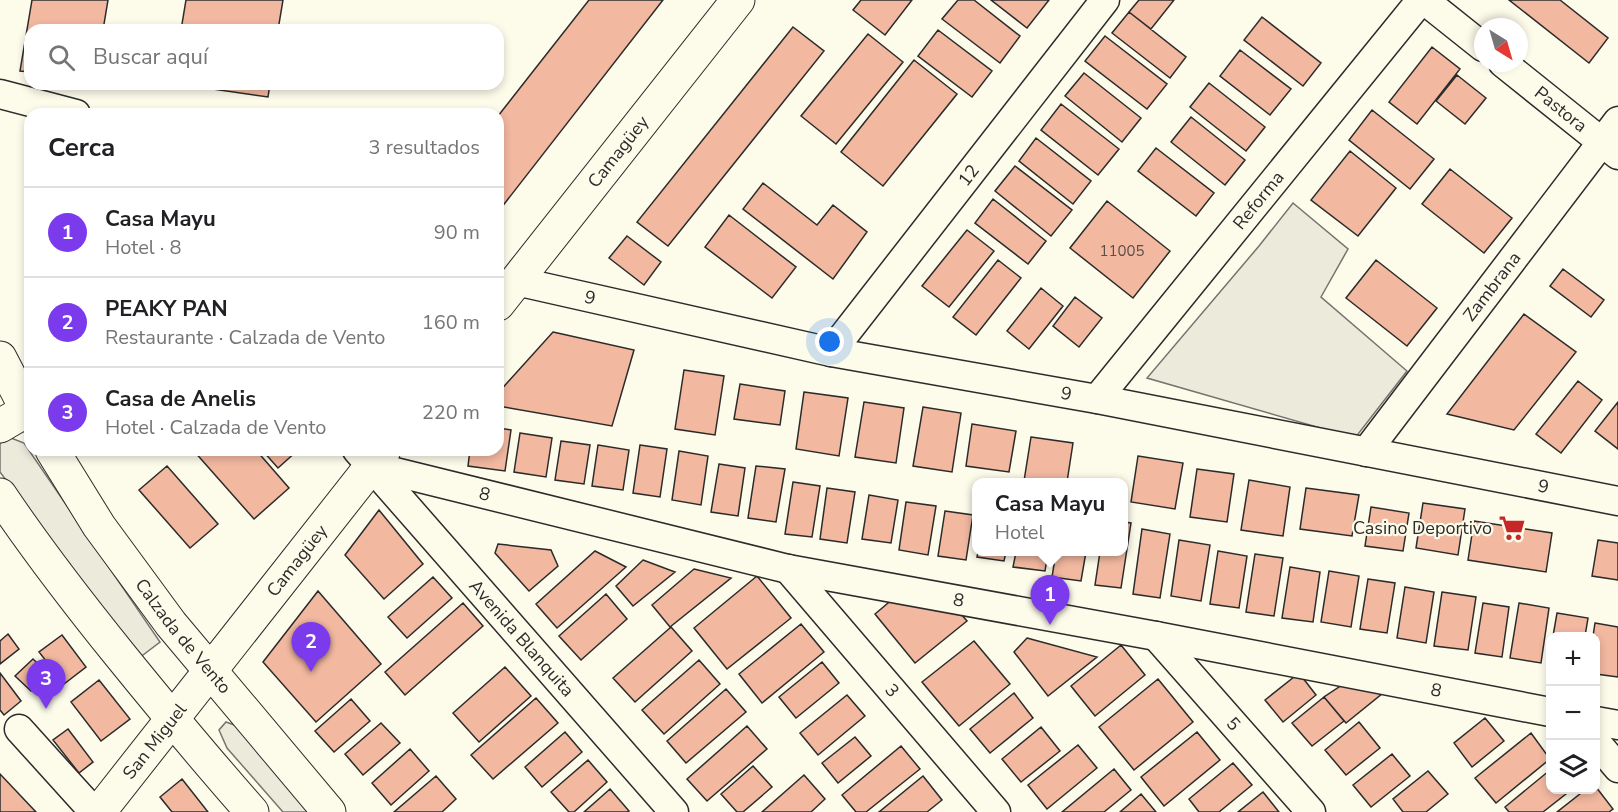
<!DOCTYPE html>
<html lang="es">
<head>
<meta charset="utf-8">
<style>
	body { margin:0; font-family:"Nunito Sans",sans-serif; background:#f2f2f2; color:#202124 }
	.controls { position:absolute; right:18px; bottom:18px; display:grid; overflow:hidden; border-radius:12px; box-shadow:0 3px 9px #0003 }
	.controls button { width:54px; height:54px; display:grid; place-items:center; padding:0; border:0; border-bottom:2px solid #e0e0e0; background:#fff; color:#202124; font:30px sans-serif }
	.compass { position:absolute; left:1474px; top:18px; width:54px; height:54px; border-radius:50%; background:#fff; box-shadow:0 3px 9px #0003; rotate:143deg }
	.you { position:absolute; left:830px; top:342px; width:21px; height:21px; margin:-15px; border:4px solid #fff; border-radius:50%; background:#1a73e8; box-shadow:0 0 0 9px #1a73e833 }
	.badge { display:grid; place-items:center; width:39px; height:39px; border-radius:50%; background:#7c3aed; color:#fff; font-size:20px; font-weight:700 }
	.pin { position:absolute; translate:-50% -50px; filter:drop-shadow(0 2px 3px #0008) }
	.pin::after { content:''; position:absolute; top:32px; width:21px; height:18px; background:inherit; clip-path:polygon(0 0,100% 0,50% 100%) }
	.popup { position:absolute; left:972px; top:478px; width:156px; height:78px; box-sizing:border-box; display:grid; place-content:center; border-radius:12px; background:#fff; filter:drop-shadow(0 2px 4px #0005); font-size:20px; white-space:nowrap; color:#757577 }
	.popup b { font-size:22px; color:#202124 }
	.popup::after { content:''; position:absolute; left:50%; top:100%; margin-left:-12px; border:12px solid transparent; border-top-color:#fff }
	.list { margin:0; padding:0; list-style:none }
	h2 { display:flex; justify-content:space-between; align-items:center; height:78px; margin:0; padding:0 24px; font-size:26px }
	h2 small { font-size:20px; font-weight:400; color:#757577 }
	.list li { display:grid; grid-template-columns:39px 1fr auto; gap:18px; align-items:center; box-sizing:border-box; height:90px; padding:0 24px; border-top:2px solid #e0e0e0 }
	.list b { display:block; font-size:22px; white-space:nowrap }
	.list p { margin:0; font-size:20px; white-space:nowrap; color:#757577 }
	.list em { font-size:20px; font-style:normal; color:#757577 }
	.icon { flex:none; width:33px; height:33px; fill:none; stroke:currentColor; stroke-width:2; stroke-linecap:round; stroke-linejoin:round }
	.map { position:relative; flex:none; width:1618px; height:812px; overflow:hidden }
	.search { position:absolute; background:#fff; box-shadow:0 3px 9px #0003; left:24px; top:24px; width:480px; height:66px; display:flex; align-items:center; gap:15px; box-sizing:border-box; padding:0 21px; border-radius:18px; color:#757577; font-size:22px }
	.panel { position:absolute; background:#fff; box-shadow:0 3px 9px #0003; left:24px; top:108px; width:480px; height:348px; border-radius:18px }
	.map>svg:first-child { display:block }
	.green { fill:#ecebdb; stroke:#74746e; stroke-width:1.5 }
	.building { fill:#f2b8a0; stroke:#2b2b2b; stroke-width:1.5 }
	.lines { fill:none; stroke-linecap:round; stroke-linejoin:round }
	.minor-casing { stroke:#2b2b2b; stroke-width:31 }
	.major-casing { stroke:#2b2b2b; stroke-width:35 }
	.minor { stroke:#fdfbea; stroke-width:28 }
	.major { stroke:#fdfbea; stroke-width:33 }
	.labels { text-anchor:middle; dominant-baseline:central; stroke-width:4.5; stroke-linejoin:round; paint-order:stroke }
	.number-label { font-size:15px; fill:#5d4e48 }
	.street-label { font-size:18px; fill:#2b2b2b; stroke:#fdfbea }
	.poi-label { font-size:18px; fill:#2b2b2b; stroke:#fdfbea; text-anchor:end }
</style>
</head>
<body>
<div class="map">
<svg width="1618" height="812" viewBox="0 0 1618 812">
	<rect width="100%" height="100%" fill="#fdfbea"/>
	<path class="green" d="M1293,203L1348,249L1321,297L1407,371L1355,438L1147,378L1259,246Z
		M11,438L24,443L160,642L139,658L0,472V443Z
		M226,722L240,727L316,812H283L227,748L219,730Z"/>
	<path class="building" d="M32,0H108L103,30H30V72L20,71Z
		M186,0H283L278,30H181Z
		M589,0H663L498,212V116Z
		M861,0H912L885,35L853,10Z
		M958,0H974L1020,36L1000,63L942,19Z
		M991,0H1049L1027,28Z
		M1139,0H1174L1151,29L1129,12Z
		M1509,0H1560L1608,38L1589,63Z
		M1129,12L1186,57L1170,78L1112,33Z
		M1262,17L1321,63L1303,86L1244,40Z
		M793,27L824,51L668,246L637,222Z
		M938,30L992,71L972,97L918,56Z
		M868,34L903,62L836,144L801,116Z
		M1105,36L1167,84L1147,109L1085,61Z
		M1432,47L1460,69L1417,124L1389,102Z
		M1240,50L1291,89L1270,115L1220,76Z
		M914,60L957,94L883,186L841,152Z
		M1084,73L1141,118L1122,142L1065,96Z
		M1457,75L1486,98L1465,124L1436,101Z
		M1209,83L1265,127L1246,151L1190,107Z
		M178,84H270L268,97Z
		M1061,104L1119,149L1098,175L1041,130Z
		M1372,110L1434,159L1410,189L1349,140Z
		M1191,117L1245,160L1225,185L1171,142Z
		M1036,138L1091,181L1073,204L1019,161Z
		M1156,148L1214,193L1196,216L1138,171Z
		M1350,151L1396,188L1358,236L1311,200Z
		M1015,166L1072,210L1051,236L995,191Z
		M1450,169L1512,218L1484,253L1422,204Z
		M763,183L817,225L833,205L867,232L833,279L743,209Z
		M993,199L1046,241L1028,264L975,223Z
		M1107,201L1170,251L1133,298L1070,248Z
		M729,215L796,267L772,298L705,247Z
		M967,230L994,251L949,307L922,286Z
		M627,236L661,262L644,285L609,258Z
		M998,260L1021,278L976,335L953,317Z
		M1376,260L1437,308L1407,346L1346,298Z
		M1563,269L1604,300L1591,317L1550,286Z
		M1041,288L1063,306L1029,349L1007,331Z
		M1075,297L1102,318L1079,347L1053,326Z
		M1524,314L1576,352L1514,430L1447,414Z
		M553,332L634,350L612,426L498,406V393Z
		M684,370L724,376L715,435L675,429Z
		M1578,381L1602,400L1561,453L1536,434Z
		M740,384L785,391L780,425L734,419Z
		M804,392L848,398L839,456L796,449Z
		M864,402L904,408L896,463L855,457Z
		M1618,402V449L1595,431Z
		M923,407L961,413L952,472L913,466Z
		M972,424L1016,431L1009,472L966,466Z
		M498,428L511,430L505,471L468,466L470,450H498Z
		M520,433L552,438L546,477L514,472Z
		M1031,437L1073,443L1067,482L1024,481Z
		M561,441L590,445L584,484L555,480Z
		M598,445L629,450L623,490L592,486Z
		M640,445L667,449L660,497L633,493Z
		M193,450H256L289,488L254,519Z
		M262,450H298L278,468Z
		M679,451L708,456L701,505L672,500Z
		M1138,456L1183,463L1175,509L1131,502Z
		M719,464L745,468L738,516L711,512Z
		M167,466L218,524L190,548L139,490Z
		M756,466L785,469L776,522L748,518Z
		M1197,469L1234,474L1227,522L1190,517Z
		M1249,480L1290,487L1283,536L1241,530Z
		M793,482L820,486L812,537L785,534Z
		M827,488L855,492L847,543L820,539Z
		M1306,488L1359,495L1352,536L1300,529Z
		M869,495L898,500L891,543L862,539Z
		M906,502L936,506L928,555L899,550Z
		M1423,503L1465,509L1458,555L1416,548Z
		M1371,507L1409,513L1403,551L1365,546Z
		M379,510L423,564L384,599L345,555Z
		M945,511L973,515L966,560L938,556Z
		M1474,521L1552,533L1546,572L1468,560Z
		M1124,522L1131,523L1121,588L1095,585L1100,552H1124Z
		M1142,529L1170,534L1160,598L1133,594Z
		M1179,540L1210,545L1201,601L1171,596Z
		M1598,540L1618,543V580L1592,576Z
		M498,544L551,550L558,566L529,591L495,553Z
		M595,551L626,567L557,628L536,604Z
		M1218,551L1247,556L1239,608L1210,604Z
		M978,552H1006L1004,561L977,557Z
		M1016,552H1048L1045,571L1013,567Z
		M1056,552H1086L1081,581L1052,577Z
		M1255,554L1283,558L1274,616L1246,612Z
		M643,560L675,572L633,606L616,586Z
		M1290,567L1320,572L1313,622L1282,618Z
		M694,569L731,578L670,627L652,605Z
		M1329,571L1359,576L1351,627L1321,622Z
		M757,576L791,618L727,669L694,628Z
		M433,577L452,598L407,638L388,617Z
		M1368,579L1395,583L1387,633L1360,629Z
		M1405,587L1434,592L1426,643L1397,638Z
		M318,591L381,664L316,722L263,662Z
		M1442,592L1476,597L1468,650L1434,646Z
		M606,594L627,619L581,660L559,636Z
		M894,598L954,606L967,621L915,663L875,614Z
		M463,603L483,626L405,695L385,672Z
		M1483,603L1509,607L1502,657L1475,653Z
		M1519,603L1549,608L1541,663L1510,658Z
		M1557,613L1588,618L1585,636H1553Z
		M1595,623L1618,627V677L1596,674V636H1593Z
		M801,624L824,652L762,703L739,674Z
		M671,627L692,651L635,702L613,678Z
		M8,634L19,649L0,664V641Z
		M62,635L86,667L64,684L39,652Z
		M1027,638L1097,657L1048,696L1014,652Z
		M974,641L1010,684L959,726L922,682Z
		M1121,645L1145,675L1095,716L1071,686Z
		M33,659L48,673L31,691L15,676Z
		M699,660L720,684L664,734L642,710Z
		M822,662L839,683L796,718L779,697Z
		M505,667L531,696L479,742L453,713Z
		M0,673L21,701L4,715L0,710Z
		M1299,673L1316,695L1283,722L1265,700Z
		M1158,679L1193,722L1134,770L1099,727Z
		M99,680L130,719L101,741L71,702Z
		M1345,683L1383,693L1346,723L1324,697Z
		M726,689L746,712L686,763L667,741Z
		M1014,693L1033,718L990,753L970,729Z
		M847,695L865,716L818,755L800,733Z
		M1324,697L1344,721L1312,746L1292,723Z
		M536,698L558,723L493,779L471,755Z
		M351,699L370,721L334,752L315,731Z
		M1485,718L1504,741L1472,767L1454,743Z
		M1359,722L1380,748L1346,775L1325,750Z
		M381,723L400,743L363,775L345,754Z
		M747,726L767,749L707,801L687,779Z
		M1041,727L1060,751L1021,782L1002,759Z
		M68,729L93,762L79,773L53,740Z
		M565,732L582,752L542,787L525,767Z
		M1197,732L1220,760L1164,806L1141,777Z
		M1531,733L1550,759L1496,803L1475,778Z
		M855,737L871,756L838,783L822,763Z
		M1078,745L1097,768L1047,809L1028,785Z
		M901,746L920,769L866,812H856L842,795Z
		M410,749L429,771L391,805L372,783Z
		M1392,754L1410,776L1371,807L1353,785Z
		M588,760L607,782L574,812H569L551,792Z
		M1233,763L1252,785L1219,812H1199L1189,799Z
		M753,766L772,787L743,812H737L721,794Z
		M1114,769L1131,790L1104,812H1062Z
		M1550,770V790H1571L1543,812H1509L1505,807Z
		M1428,771L1448,794L1426,812H1403L1393,799Z
		M0,774L36,812H0Z
		M804,775L825,799L811,812H762Z
		M436,776L456,799L442,812H394Z
		M923,776L942,800L927,812H879Z
		M182,779L208,812H172L160,797Z
		M1596,787L1613,809L1609,812H1557L1585,790H1596Z
		M610,789L629,811L627,812H584Z
		M1263,792L1279,812H1238Z
		M1141,794L1156,812H1120Z"/>
	<g class="lines">
		<g class="minor-casing">
			<g id="minor">
				<path d="M1424,0L1483,47"/>
				<path id="s1" d="M1503,63L1618,155"/>
				<path d="M0,94L76,114"/>
				<path id="s2" d="M516,281L831,352L1097,399L1618,501"/>
				<path id="s3" d="M831,352L1105,0"/>
				<path id="s4" d="M1097,399L1421,0"/>
				<path id="s5" d="M357,450L674,812"/>
				<path id="s6" d="M1366,452L1618,121"/>
				<path id="s7" d="M371,466L788,569L1156,636L1550,712"/>
				<path id="s8" d="M788,569L996,812"/>
				<path id="s9" d="M1156,636L1311,812"/>
				<path d="M1596,721L1618,725"/>
				<path d="M19,729L94,812"/>
				<path d="M1596,742L1618,768"/>
			</g>
		</g>
		<g class="major-casing">
			<g id="major">
				<path id="s10" d="M498,304L738,0"/>
				<path d="M0,358L30,416"/>
				<path d="M0,426L27,410"/>
				<path id="s11" d="M52,450L99,526L171,624L329,812"/>
				<path d="M0,495C37,550 78,603 120,655C163,708 207,761 252,812"/>
				<path id="s12" d="M99,812L384,450"/>
			</g>
		</g>
		<use href="#minor" class="minor"/>
		<use href="#major" class="major"/>
	</g>
	<defs>
		<g id="supermarket-bare" transform="scale(2.07)"><path d="M-6-5.5h2.5l.6 2H6L4.5 2H-2.5L-4.4-4H-6ZM-1.5 3.2a1.3 1.3 0 1 0 .1 0ZM3 3.2a1.3 1.3 0 1 0 .1 0Z" fill="#c62828" stroke="#fdfbea" stroke-width="2.5" paint-order="stroke"/></g>
	</defs>
	<g fill-rule="evenodd">
		<use href="#supermarket-bare" x="1512" y="528"/>
	</g>
	<g class="labels">
		<g class="number-label">
			<text x="1122" y="251">11005</text>
		</g>
		<g class="street-label">
			<text stroke="none"><textPath href="#s1" startOffset="74">Pastora</textPath></text>
			<text stroke="none"><textPath href="#s10" startOffset="194">Camagüey</textPath></text>
			<text stroke="none"><textPath href="#s3" startOffset="224">12</textPath></text>
			<text stroke="none"><textPath href="#s4" startOffset="256">Reforma</textPath></text>
			<text stroke="none"><textPath href="#s6" startOffset="208">Zambrana</textPath></text>
			<text stroke="none"><textPath href="#s2" startOffset="76">9</textPath></text>
			<text stroke="none"><textPath href="#s2" startOffset="562">9</textPath></text>
			<text stroke="none"><textPath href="#s2" startOffset="1048">9</textPath></text>
			<text stroke="none"><textPath href="#s7" startOffset="117">8</textPath></text>
			<text stroke="none"><textPath href="#s12" startOffset="320">Camagüey</textPath></text>
			<text stroke="none"><textPath href="#s7" startOffset="603">8</textPath></text>
			<text stroke="none"><textPath href="#s11" startOffset="228">Calzada de Vento</textPath></text>
			<text stroke="none"><textPath href="#s5" startOffset="250">Avenida Blanquita</textPath></text>
			<text stroke="none"><textPath href="#s7" startOffset="1089">8</textPath></text>
			<text stroke="none"><textPath href="#s8" startOffset="160">3</textPath></text>
			<text stroke="none"><textPath href="#s9" startOffset="117">5</textPath></text>
			<text stroke="none"><textPath href="#s12" startOffset="90">San Miguel</textPath></text>
		</g>
		<g class="poi-label">
			<text x="1492" y="528">Casino Deportivo</text>
		</g>
	</g>
</svg>
<div class="controls">
<button>+</button>
<button>−</button>
<button><svg class="icon" aria-label="layers" viewBox="0 0 24 24"><path d="M12 4l9 5-9 5-9-5zM3 14l9 5 9-5"/></svg></button>
</div>
<svg class="compass" viewBox="-18 -18 36 36"><path d="M0-13l5 13h-10z" fill="#e53935"/><path d="M0 13l5-13h-10z" fill="#757577"/></svg>
<div class="you"></div>
<div class="pin badge" style="left:1050px;top:625px">1</div>
<div class="popup"><b>Casa Mayu</b>Hotel</div>
<div class="pin badge" style="left:311px;top:672px">2</div>
<div class="pin badge" style="left:46px;top:709px">3</div>
<div class="search"><svg class="icon" aria-label="search" viewBox="0 0 24 24"><circle cx="10" cy="10" r="6"/><path d="M15 15l6 6"/></svg>Buscar aquí</div>
<section class="panel">
<h2>Cerca<small>3 resultados</small></h2>
<ul class="list">
<li><span class="badge">1</span><div><b>Casa Mayu</b><p>Hotel · 8</p></div><em>90 m</em></li>
<li><span class="badge">2</span><div><b>PEAKY PAN</b><p>Restaurante · Calzada de Vento</p></div><em>160 m</em></li>
<li><span class="badge">3</span><div><b>Casa de Anelis</b><p>Hotel · Calzada de Vento</p></div><em>220 m</em></li>
</ul>
</section>
</div>
</body>
</html>
